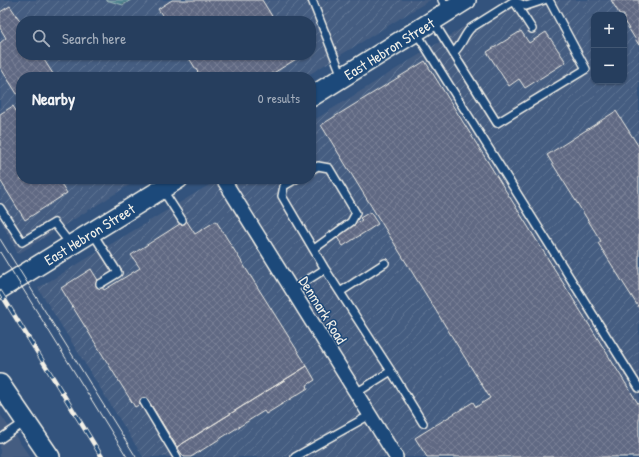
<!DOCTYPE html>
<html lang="en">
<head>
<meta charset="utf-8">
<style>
	body { margin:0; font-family:"Patrick Hand",sans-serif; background:#2e4564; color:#f1f3f6 }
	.controls { position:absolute; right:12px; top:12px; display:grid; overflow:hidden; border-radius:8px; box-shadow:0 1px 3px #0004 }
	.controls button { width:36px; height:36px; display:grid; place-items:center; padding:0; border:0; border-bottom:1px solid #425773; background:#263e5e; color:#f1f3f6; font:20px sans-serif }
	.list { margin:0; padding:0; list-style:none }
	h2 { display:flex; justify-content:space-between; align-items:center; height:52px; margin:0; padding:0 16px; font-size:17px }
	h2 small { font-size:13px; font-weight:400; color:#a4aebc }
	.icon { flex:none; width:22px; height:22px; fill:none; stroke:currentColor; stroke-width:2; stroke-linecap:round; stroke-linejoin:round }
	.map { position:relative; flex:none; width:639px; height:457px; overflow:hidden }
	.search { position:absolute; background:#263e5e; box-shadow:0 1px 3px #0004; left:16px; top:16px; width:300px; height:44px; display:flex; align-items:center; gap:10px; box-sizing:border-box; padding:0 14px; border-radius:16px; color:#a4aebc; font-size:15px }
	.panel { position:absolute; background:#263e5e; box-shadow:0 1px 3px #0004; left:16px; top:72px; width:300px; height:112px; border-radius:16px }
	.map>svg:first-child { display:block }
	.built { fill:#455d81 }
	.industrial { fill:url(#industrial-furrows); fill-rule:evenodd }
	.forest { fill:url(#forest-crowns); stroke:#a0b8ba }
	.building { fill:url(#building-cross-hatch); stroke:#f4f1e8 }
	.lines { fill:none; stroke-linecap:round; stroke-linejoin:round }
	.lane-casing { stroke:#f4f1e8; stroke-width:10 }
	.street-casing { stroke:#f4f1e8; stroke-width:16 }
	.secondary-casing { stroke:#f4f1e8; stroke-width:22 }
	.lane { stroke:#1f4a7a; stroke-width:7 }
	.street { stroke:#1f4a7a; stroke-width:13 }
	.secondary { stroke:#1f4a7a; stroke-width:19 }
	.tram { stroke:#f4f1e8; stroke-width:1 }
	.rail-casing { stroke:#f4f1e8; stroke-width:4.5 }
	.rail { stroke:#1f4a7a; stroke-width:3; stroke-dasharray:9; stroke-linecap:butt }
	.labels { text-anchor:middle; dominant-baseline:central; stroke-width:3; stroke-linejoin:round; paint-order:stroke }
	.street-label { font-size:15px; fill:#f4f1e8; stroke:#1f4a7a }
</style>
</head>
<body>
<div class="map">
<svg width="639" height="457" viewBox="0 0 639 457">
	<defs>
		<pattern id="industrial-furrows" width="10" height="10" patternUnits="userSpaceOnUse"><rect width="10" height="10" fill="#455d81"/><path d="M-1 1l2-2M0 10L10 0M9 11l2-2" fill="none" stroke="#607593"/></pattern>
		<pattern id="forest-crowns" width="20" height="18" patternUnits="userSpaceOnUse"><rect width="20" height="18" fill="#4c808d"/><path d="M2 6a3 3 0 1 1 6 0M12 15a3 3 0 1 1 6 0" fill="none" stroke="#4b676d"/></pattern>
		<pattern id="building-cross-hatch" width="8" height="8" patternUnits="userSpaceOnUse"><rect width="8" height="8" fill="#616983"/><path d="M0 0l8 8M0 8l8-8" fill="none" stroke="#787f95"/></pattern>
	</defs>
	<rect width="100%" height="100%" fill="#33537d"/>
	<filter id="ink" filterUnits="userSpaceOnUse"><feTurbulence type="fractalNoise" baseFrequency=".025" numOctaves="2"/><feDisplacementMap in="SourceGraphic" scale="8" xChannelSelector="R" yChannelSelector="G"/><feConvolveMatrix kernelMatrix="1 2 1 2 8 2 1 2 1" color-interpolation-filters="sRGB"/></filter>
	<g filter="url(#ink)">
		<path class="built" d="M0,414L30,457H0Z"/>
		<path class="industrial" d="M0,0H106L123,5L131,0H430L305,77H21V179H139L18,254L0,219ZM21,21H311V55H21Z
			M507,0H639V457H143L38,288L219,179H311V122ZM594,15H624V81H594Z"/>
		<path class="forest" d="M106,0H131L123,5Z"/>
		<path class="building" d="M172,0H262L275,21H166L158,9Z
			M611,0H639V45L624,21V15H620Z
			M10,6L21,22V55H41L55,77H21V100L0,67V43L6,38L0,28V12Z
			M521,31L529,43L546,32L566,62L525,88L519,79L509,86L487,52Z
			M187,55H296L298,58L267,77H201Z
			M425,61L639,405V457H427L415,438L473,402L476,407L490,398L321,125Z
			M13,106L21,119V179H58L67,193L25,220L0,180V114Z
			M616,111L639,147V308L598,243L601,241L547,155Z
			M370,212L378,224L343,246L336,236L362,220L360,218Z
			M186,220L195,234L216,221L307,366L177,447L148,400L135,407L61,288L91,269L104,290L140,268L131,255Z
			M307,366L315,380L307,385L308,388L266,414L264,411L191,457H184L177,447Z"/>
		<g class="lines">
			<g class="lane-casing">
				<path id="lane" d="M312,0L342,76
					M442,0L449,11
					M514,1L532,29
					M433,21L497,123L586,69L549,0
					M416,32L639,388
					M453,53C462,46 463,36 471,28L514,1L526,6L544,0
					M311,170L318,166L329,168L356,213L351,222L314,249
					M162,189L182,220
					M0,208L22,242L54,223L71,245
					M92,232L118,273L100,284
					M325,269L391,371L356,393
					M292,290L325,269L282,196L284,186L296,179
					M340,292L385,263
					M391,371L423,423
					M144,402L177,457
					M0,439L25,422
					M295,457L370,415"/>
			</g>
			<g class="street-casing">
				<path id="street" d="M223,179L396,457"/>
			</g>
			<g class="secondary-casing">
				<g id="secondary">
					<path id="s1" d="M311,97L466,0"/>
					<path id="s2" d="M0,289L178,179"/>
					<path d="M0,384L50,457"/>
				</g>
			</g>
			<use href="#lane" class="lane"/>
			<use href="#street" class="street"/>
			<use href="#secondary" class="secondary"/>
			<path class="tram" d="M0,239L136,457
				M0,252L127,457"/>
			<g class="rail-casing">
				<path id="rail" d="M0,292L102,457"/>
			</g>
			<use href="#rail" class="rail"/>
		</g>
	</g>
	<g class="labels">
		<g class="street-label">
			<text stroke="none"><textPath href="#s1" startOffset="92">East Hebron Street</textPath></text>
			<text stroke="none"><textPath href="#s2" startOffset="105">East Hebron Street</textPath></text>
			<text transform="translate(323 310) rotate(58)">Denmark Road</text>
		</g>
	</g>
</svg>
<div class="controls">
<button>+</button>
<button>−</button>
</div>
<div class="search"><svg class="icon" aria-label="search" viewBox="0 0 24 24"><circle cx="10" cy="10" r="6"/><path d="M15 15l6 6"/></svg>Search here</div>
<section class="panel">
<h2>Nearby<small>0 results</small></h2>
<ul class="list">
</ul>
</section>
</div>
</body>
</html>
